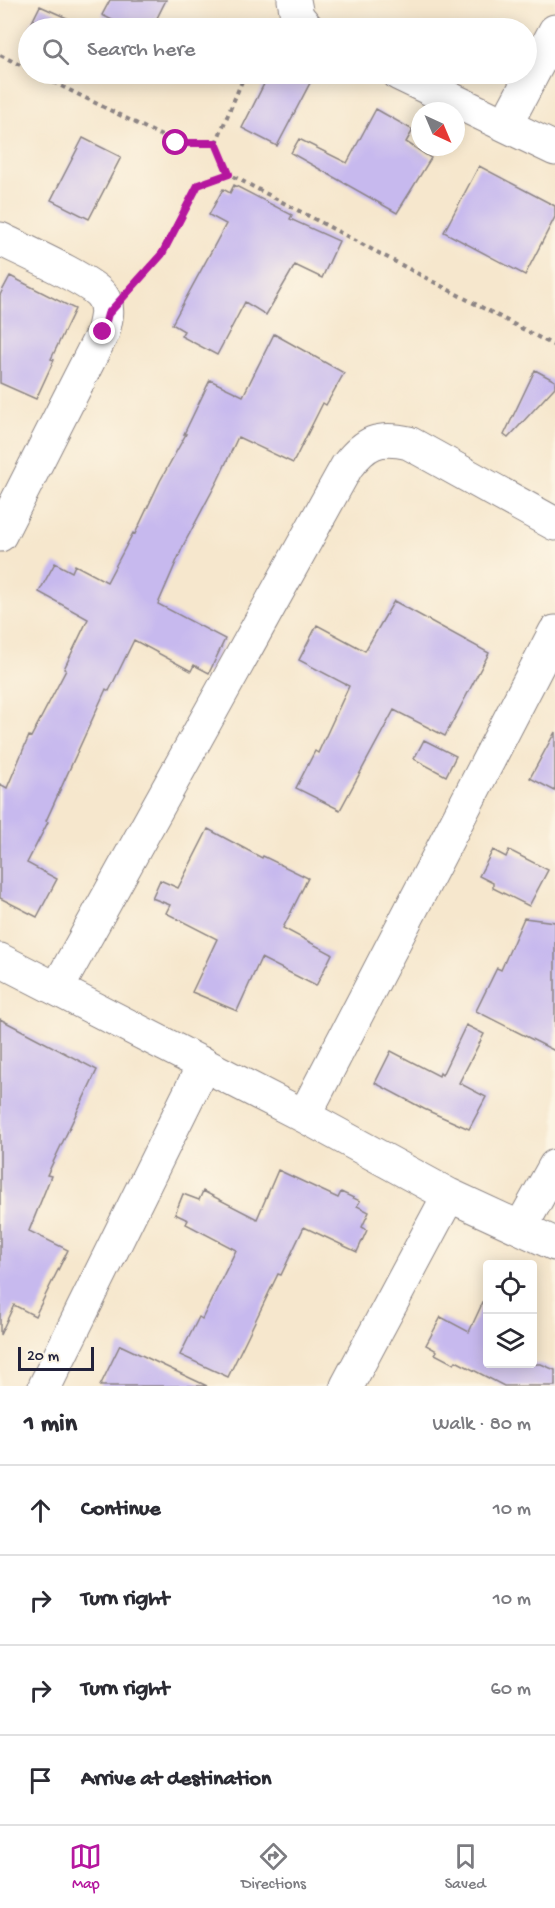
<!DOCTYPE html>
<html lang="en">
<head>
<meta charset="utf-8">
<style>
	body { margin:0; font-family:"Gochi Hand",sans-serif; background:#f2f2f3; color:#2b2b33 }
	.controls { position:absolute; right:18px; bottom:18px; display:grid; overflow:hidden; border-radius:6px; box-shadow:0 3px 15px #0003 }
	.controls button { width:54px; height:54px; display:grid; place-items:center; padding:0; border:0; border-bottom:2px solid #e1e1e2; background:#fff; color:#2b2b33; font:30px sans-serif }
	.compass { position:absolute; left:411px; top:102px; width:54px; height:54px; border-radius:50%; background:#fff; box-shadow:0 3px 15px #0003; rotate:136deg }
	.scale { position:absolute; left:18px; bottom:15px; width:76px; box-sizing:border-box; padding-left:6px; border:3px solid #22223b; border-top:0; font-size:16px; line-height:21px; white-space:nowrap; color:#22223b; -webkit-text-stroke:4px #fcf5e5; paint-order:stroke }
	.stop { position:absolute; width:18px; height:18px; margin:-14px; border:4px solid #b5179e; border-radius:50%; background:#fff }
	.stop.end { background:#b5179e; border-color:#fff; box-shadow:0 2px 6px #0008 }
	.list { margin:0; padding:0; list-style:none }
	h2 { display:flex; justify-content:space-between; align-items:center; height:78px; margin:0; padding:0 24px; font-size:26px }
	h2 small { font-size:20px; font-weight:400; color:#7c7c81 }
	.list li { display:grid; grid-template-columns:39px 1fr auto; gap:18px; align-items:center; box-sizing:border-box; height:90px; padding:0 24px; border-top:2px solid #e1e1e2 }
	.list b { display:block; font-size:22px; white-space:nowrap }
	.list em { font-size:20px; font-style:normal; color:#7c7c81 }
	.icon { flex:none; width:33px; height:33px; fill:none; stroke:currentColor; stroke-width:2; stroke-linecap:round; stroke-linejoin:round }
	.map { position:relative; flex:none; width:555px; height:1386px; overflow:hidden }
	.search { position:absolute; background:#fff; box-shadow:0 3px 15px #0003; left:18px; right:18px; top:18px; height:66px; display:flex; align-items:center; gap:15px; box-sizing:border-box; padding:0 21px; border-radius:33px; color:#7c7c81; font-size:22px }
	.sheet { height:438px; background:#fff }
	nav { display:flex; justify-content:space-around; align-items:center; box-sizing:border-box; height:84px; border-top:2px solid #e1e1e2; background:#fff; font-size:16px; color:#7c7c81 }
	nav a { display:grid; justify-items:center; gap:3px }
	nav .on { color:#b5179e }
	.map>svg:first-child { display:block }
	.building { fill:#c7b9ee }
	.lines { fill:none; stroke-linecap:round; stroke-linejoin:round }
	.minor-casing { stroke:#8c8484; stroke-width:35 }
	.path { stroke:#8c8484; stroke-width:4; stroke-dasharray:4.5 4.5; stroke-linecap:butt }
	.minor { stroke:#fff; stroke-width:33 }
	.route { stroke:#b5179e; stroke-width:8 }
</style>
</head>
<body>
<div class="map">
<svg width="555" height="1386" viewBox="0 0 555 1386">
	<rect width="100%" height="100%" fill="#fcf5e5"/>
	<filter id="ink" filterUnits="userSpaceOnUse"><feTurbulence type="fractalNoise" baseFrequency=".0167" numOctaves="2"/><feDisplacementMap in="SourceGraphic" scale="12" xChannelSelector="R" yChannelSelector="G"/><feConvolveMatrix kernelMatrix="1 2 1 2 8 2 1 2 1" color-interpolation-filters="sRGB"/></filter>
	<filter id="wash" filterUnits="userSpaceOnUse"><feTurbulence type="fractalNoise" baseFrequency=".008" numOctaves="4" result="noise"/><feDisplacementMap in="SourceGraphic" scale="24" xChannelSelector="R" yChannelSelector="G"/><feGaussianBlur stdDeviation="1.35" result="paint"/><feColorMatrix in="noise" values="0 0 0 0 0 0 0 0 0 0 0 0 0 0 0 0 0 1.4 0 .05"/><feComposite in="paint" operator="in"/></filter>
	<g filter="url(#wash)">
		<rect width="100%" height="100%" fill="#f6e7cd"/>
		<g id="blocks">
			<path class="building" d="M110,0H166L152,28H128L102,15Z
				M40,6L89,28H29Z
				M269,74H297L311,81L277,146L242,128Z
				M376,109L413,130L406,142L431,158L397,213L291,153L299,139L347,163Z
				M83,138L121,157L89,219L51,200Z
				M479,166L555,206V217L525,275L444,232Z
				M234,185L292,215L290,219L339,241L322,278L295,265L266,315L245,302L217,355L181,336L184,331L172,324L226,224L209,215L223,189L230,193Z
				M10,276L75,309L51,359L54,360L36,399L0,383V295Z
				M274,334L344,373L326,405L323,403L293,463L238,437L218,480L184,544L158,604L225,639L209,673L194,665L191,671L134,640L109,691L106,689L46,821L48,822L27,863L57,879L37,917L0,898V784L7,788L29,736L31,737L66,670L64,669L88,619L39,592L55,563L72,572L75,565L107,582L133,533L135,534L160,481L186,434H184L210,380L243,396Z
				M535,370L555,381V387L508,438L504,435Z
				M394,601L489,653L445,736L394,710L340,810L296,788L315,751L318,753L349,686L299,660L317,625L365,651Z
				M555,732V791L530,778Z
				M424,740L456,756L446,776L414,759Z
				M208,829L262,858L263,856L308,878L283,928L332,954L316,986L261,958L237,1011L192,992L217,939L166,913L170,905L152,898L160,880L178,888Z
				M493,850L506,857L509,850L548,870L529,906L493,888V883L479,876Z
				M524,918L555,922V1051L476,1011L497,968L501,970Z
				M0,1019L97,1070L47,1175L51,1176L29,1231L68,1250L35,1316L14,1305L0,1335Z
				M466,1025L484,1034L459,1083L486,1097L469,1129L424,1109L375,1083L391,1051L439,1076L440,1073L442,1075Z
				M278,1170L338,1198L341,1192L360,1201L357,1206L369,1212L362,1227L367,1230L357,1252L304,1227L281,1275L278,1274L228,1377L180,1355L199,1317L202,1319L236,1250L186,1224L188,1220L175,1214L183,1194L199,1200L203,1191L257,1219Z
				M488,1291V1364H541L555,1370V1386H504L456,1361L454,1364L435,1354L437,1351L426,1345L441,1317L469,1332Z
				M120,1345L207,1386H100Z"/>
		</g>
	</g>
	<g filter="url(#ink)">
		<use href="#blocks" fill-opacity="0" stroke="#8c8484" stroke-width="1.5"/>
		<g class="lines">
			<g class="minor-casing">
				<path id="minor" d="M294,0L297,16L307,28
					M399,74L555,149
					M506,124L555,31
					M0,239C20,249 92,281 102,296C110,307 106,320 103,332L0,535
					M0,960L304,1116L449,1195L555,1244
					M57,989L347,466C366,442 378,436 409,443L555,524
					M304,1116L555,632
					M521,1227L555,1166
					M45,1386L204,1064
					M347,1386L449,1195"/>
			</g>
			<path class="path" d="M0,55L28,69
				M37,74L176,143H216L229,174L555,346
				M216,143L245,74
				M130,289L161,254L198,185L229,174"/>
			<use href="#minor" class="minor"/>
		</g>
	</g>
	<g class="lines" filter="url(#ink)">
		<path class="route" d="M103,332L108,314L162,254L198,185L229,174L216,143H176"/>
	</g>
</svg>
<div class="controls">
<button><svg class="icon" aria-label="locate" viewBox="0 0 24 24"><circle cx="12" cy="12" r="6"/><path d="M12 2v4M12 18v4M2 12h4M18 12h4"/></svg></button>
<button><svg class="icon" aria-label="layers" viewBox="0 0 24 24"><path d="M12 4l9 5-9 5-9-5zM3 14l9 5 9-5"/></svg></button>
</div>
<svg class="compass" viewBox="-18 -18 36 36"><path d="M0-13l5 13h-10z" fill="#e53935"/><path d="M0 13l5-13h-10z" fill="#7c7c81"/></svg>
<div class="scale">20 m</div>
<div class="stop" style="left:176px;top:143px"></div>
<div class="stop end" style="left:103px;top:332px"></div>
<div class="search"><svg class="icon" aria-label="search" viewBox="0 0 24 24"><circle cx="10" cy="10" r="6"/><path d="M15 15l6 6"/></svg>Search here</div>
</div>
<section class="sheet">
<h2>1 min<small>Walk · 80 m</small></h2>
<ul class="list">
<li><svg class="icon" aria-label="ahead" viewBox="0 0 24 24"><path d="M12 20V5M6 11l6-6 6 6"/></svg><div><b>Continue</b></div><em>10 m</em></li>
<li><svg class="icon" aria-label="right" viewBox="0 0 24 24"><path d="M7 20v-9h11M14 6l5 5-5 5"/></svg><div><b>Turn right</b></div><em>10 m</em></li>
<li><svg class="icon" aria-label="right" viewBox="0 0 24 24"><path d="M7 20v-9h11M14 6l5 5-5 5"/></svg><div><b>Turn right</b></div><em>60 m</em></li>
<li><svg class="icon" aria-label="arrive" viewBox="0 0 24 24"><path d="M6 21V4h12l-3 4 3 4H6"/></svg><div><b>Arrive at destination</b></div></li>
</ul>
</section>
<nav>
<a class="on"><svg class="icon" aria-label="map" viewBox="0 0 24 24"><path d="M3 6l6-2 6 2 6-2v14l-6 2-6-2-6 2zM9 4v14M15 6v14"/></svg>Map</a>
<a><svg class="icon" aria-label="directions" viewBox="0 0 24 24"><path d="M12 3l9 9-9 9-9-9zM9 14v-3h6M13 9l2 2-2 2"/></svg>Directions</a>
<a><svg class="icon" aria-label="saved" viewBox="0 0 24 24"><path d="M7 4h10v16l-5-4-5 4z"/></svg>Saved</a>
</nav>
</body>
</html>
